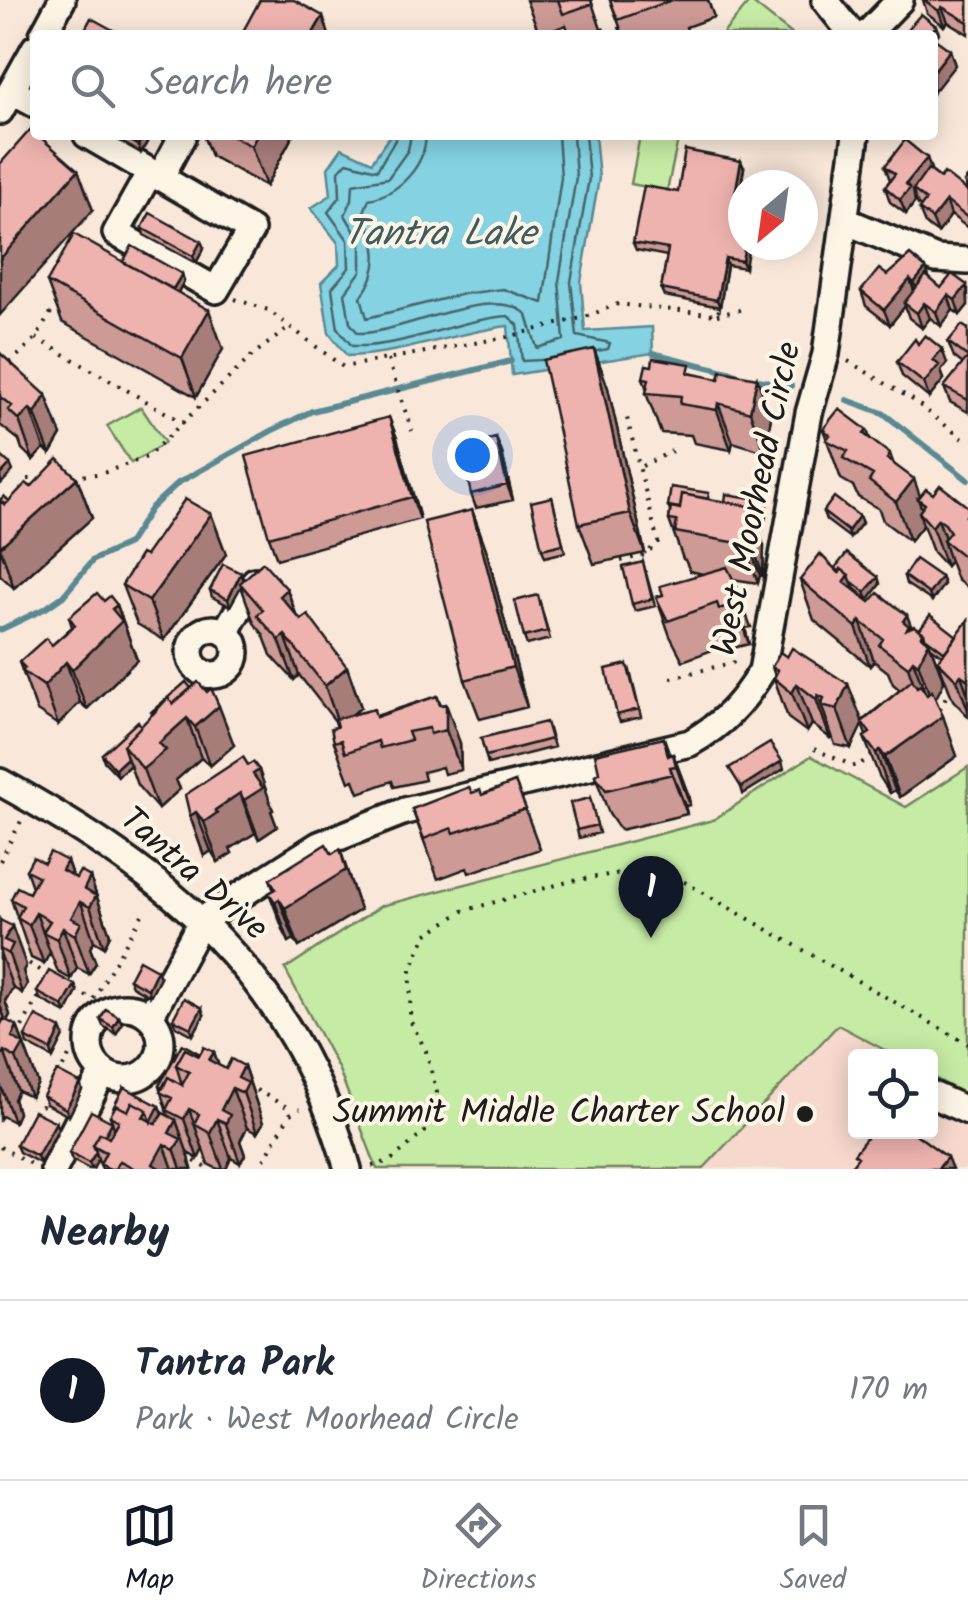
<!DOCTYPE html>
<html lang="en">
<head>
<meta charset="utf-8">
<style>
	body { margin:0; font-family:Kalam,sans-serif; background:#f6f6f7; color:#1f2937 }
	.controls { position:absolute; right:30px; bottom:30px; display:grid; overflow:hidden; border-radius:10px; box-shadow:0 5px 25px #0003 }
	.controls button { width:90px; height:90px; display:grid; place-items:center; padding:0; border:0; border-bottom:2px solid #e0e1e3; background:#fff; color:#1f2937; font:50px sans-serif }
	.compass { position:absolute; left:728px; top:170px; width:90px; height:90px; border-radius:50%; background:#fff; box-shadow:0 5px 25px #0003; rotate:209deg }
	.you { position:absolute; left:472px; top:455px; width:35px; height:35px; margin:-25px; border:8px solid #fff; border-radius:50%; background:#1a73e8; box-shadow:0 0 0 15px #1a73e833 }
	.badge { display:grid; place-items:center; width:65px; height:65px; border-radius:50%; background:#111827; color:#fff; font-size:32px; font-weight:700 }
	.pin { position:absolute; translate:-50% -82px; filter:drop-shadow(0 2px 5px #0008) }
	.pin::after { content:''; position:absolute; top:52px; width:35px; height:30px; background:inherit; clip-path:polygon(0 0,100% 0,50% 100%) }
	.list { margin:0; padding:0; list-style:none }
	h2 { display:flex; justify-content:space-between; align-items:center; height:130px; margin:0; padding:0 40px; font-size:42px }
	h2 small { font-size:32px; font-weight:400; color:#747a83 }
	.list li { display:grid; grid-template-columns:65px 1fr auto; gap:30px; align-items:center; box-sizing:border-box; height:180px; padding:0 40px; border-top:2px solid #e0e1e3 }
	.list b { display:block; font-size:38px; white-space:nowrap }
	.list p { margin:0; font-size:32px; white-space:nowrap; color:#747a83 }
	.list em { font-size:32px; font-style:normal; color:#747a83 }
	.icon { flex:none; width:55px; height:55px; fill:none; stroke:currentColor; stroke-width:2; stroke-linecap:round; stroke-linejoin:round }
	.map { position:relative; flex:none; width:968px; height:1169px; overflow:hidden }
	.search { position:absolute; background:#fff; box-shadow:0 5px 25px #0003; left:30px; right:30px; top:30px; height:110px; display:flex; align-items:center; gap:25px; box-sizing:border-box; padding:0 35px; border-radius:10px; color:#747a83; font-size:38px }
	.sheet { height:310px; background:#fff }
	nav { display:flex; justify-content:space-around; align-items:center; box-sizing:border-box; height:140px; border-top:2px solid #e0e1e3; background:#fff; font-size:28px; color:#747a83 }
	nav a { display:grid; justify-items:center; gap:5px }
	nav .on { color:#111827 }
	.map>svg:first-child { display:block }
	.built { fill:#f6d8cd }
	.green { fill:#c6eba5; stroke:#718460; stroke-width:2.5 }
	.water { fill:#84d2e2; stroke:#5a8993; stroke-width:2.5 }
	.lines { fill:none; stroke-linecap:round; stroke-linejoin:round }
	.shore { stroke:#46656b; stroke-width:2.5 }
	.stream { stroke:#5a8993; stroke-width:6 }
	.minor-casing { stroke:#1c1c1c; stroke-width:32 }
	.path { stroke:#1c1c1c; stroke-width:4; stroke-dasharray:2.5 8; stroke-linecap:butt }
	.minor { stroke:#fcf5e5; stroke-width:25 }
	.wall { fill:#cd9a96; stroke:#1c1c1c; stroke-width:2.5 }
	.shaded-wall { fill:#a77d7a; stroke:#1c1c1c; stroke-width:2.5 }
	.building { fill:#eeb3af; stroke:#1c1c1c; stroke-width:2.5 }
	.poi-dot { fill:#1c1c1c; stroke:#fcf5e5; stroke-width:4 }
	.labels { text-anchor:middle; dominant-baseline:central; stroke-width:8; stroke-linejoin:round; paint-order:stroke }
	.street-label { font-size:35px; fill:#1c1c1c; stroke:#fcf5e5 }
	.poi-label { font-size:35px; fill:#1c1c1c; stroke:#fcf5e5; text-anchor:end }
	.water-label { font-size:38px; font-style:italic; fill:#405c61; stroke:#fcf5e5 }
</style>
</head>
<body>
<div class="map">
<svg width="968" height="1169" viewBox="0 0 968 1169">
	<rect width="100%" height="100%" fill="#f9e8da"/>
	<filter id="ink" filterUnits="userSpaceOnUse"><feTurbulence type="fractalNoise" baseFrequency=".01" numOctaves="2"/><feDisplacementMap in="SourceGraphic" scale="20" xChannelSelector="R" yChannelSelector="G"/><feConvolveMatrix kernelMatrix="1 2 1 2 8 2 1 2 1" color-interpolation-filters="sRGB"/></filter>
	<g filter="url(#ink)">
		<path class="built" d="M838,1024L896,1056H856V1132H930L931,1076L968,1096V1169H703Z"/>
		<path class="green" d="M750,1L793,35H722Z
			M640,135H679L667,191L631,184Z
			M141,407L165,443L131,463L107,426Z
			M811,756L906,807L968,767V1096L931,1076L930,1056H896L838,1025L703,1169H377L339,1070L285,969L381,906L713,820Z"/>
		<path class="water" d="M390,135H595L599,178L581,282L585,331L652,327L653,353L512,375L508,326C453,333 401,355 347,356L329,333L321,283L339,265L338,243L311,208L331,195L328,168L342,148L372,162Z"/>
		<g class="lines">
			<path class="shore" d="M398,135L377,170L347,162L339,171L340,197L328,212L348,240L349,268L332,288L338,329L352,346C404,348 455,320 508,316L518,325L522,361L541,360
				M411,135L408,150L388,178L353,184L352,200L345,215L361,242V271L345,293L350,323L358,333C399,335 496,282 527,315L537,348L564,340L559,281L576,177L573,135
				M426,135C425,166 399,194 369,199L364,212C377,243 383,268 361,297L367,318L463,294L503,289L543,303L561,177L558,135
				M585,135L589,178L571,282L577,336L610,343L608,349L597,351"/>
			<path class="stream" d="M653,353L736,374
				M753,379L791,386
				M847,400L883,413L968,480
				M0,630L46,608L63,596L93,560L128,544L151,508L178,483L273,430L312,411L511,361"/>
			<g class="minor-casing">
				<path id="minor" d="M825,0L853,35
					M43,35L62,0
					M866,35L900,0
					M11,91L35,104
					M0,111L35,48
					M87,135L251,230L216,290L116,233L150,172
					M160,178L183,135
					M846,221L936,259L968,261
					M190 652a23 23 0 1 1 46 0a23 23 0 1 1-46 0Z
					M226,631L255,581
					M0,782C172,877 292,973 348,1169
					M89 1043a36 36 0 1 1 72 0a36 36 0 1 1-72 0Z
					M150,1017L202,920L319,845L405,811L690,743C723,724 742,704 762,671L809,413L826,354L856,135
					M930,1094L968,1111
					M54,1169L103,1072"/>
			</g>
			<path class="path" d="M593,9L605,34L623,27
				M235,299L268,310L343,367L507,337L585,317L618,304L717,315L720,307
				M717,315L745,309
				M36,338L184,423
				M388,360L412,431
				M848,361L913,400L968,443
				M10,363L36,338L56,304
				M642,466L672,451
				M73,477L103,473L147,457L255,353L289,328
				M28,479H43
				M621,561L645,555L658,542L627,418
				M671,678L739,661
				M940,709L951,686
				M814,749L856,767L874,754
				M0,861L21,821
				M20,958L50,976
				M76,990L93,1000L142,915
				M17,1036L41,992
				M58,1077L71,1052
				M247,1085L287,1107
				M36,1116L46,1098
				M0,1147L31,1164
				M185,1156L209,1169
				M372,1166L390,1161L427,1130L437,1093L426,1051L410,1020L411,969L426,935L463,911L571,881L658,867L968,1044
				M259,1169L290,1114L300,1109"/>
			<use href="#minor" class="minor"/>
		</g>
		<path class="wall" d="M526,0H591L603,35H570L566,25L540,35Z
			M610,0H708L714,17L686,27L689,35H623Z
			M923,0H968V34L948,22L944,26L927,13Z
			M109,135H151L141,153Z
			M203,135H293L266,186L211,156Z
			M885,166L932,172L940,178L968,192L964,182L968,177V228L951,215L938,233L925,224L919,209L921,207L918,205L914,195L913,196L915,202L906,214L890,202L885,187L890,180Z
			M744,168L738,200L745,268L727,265L720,307L664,296L661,289L667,256L636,250L633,243L678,192Z
			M142,228L204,248L196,263L144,235Z
			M123,262L182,274L184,281L178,292L223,349L196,397L62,322L47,282Z
			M887,275L929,278L941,288L968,289V305L960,315L953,310L941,326L930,318L922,328L909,318L905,306L890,325L866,306L861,291Z
			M968,329V412L950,402L944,387L963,364L954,357L948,342Z
			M918,344L947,363L941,371L944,379L929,398L902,376L897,362Z
			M594,349L608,388L645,553L594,564L579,524Z
			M0,353L61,435L50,454L44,448L33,460L22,449L19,440L0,425Z
			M652,366L693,374L771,417L765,452L733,442L731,450L694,443L691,435L661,433L646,393L647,390L643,378Z
			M823,429L867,430L870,439L894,464L920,497L933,494L968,507V588L957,580L950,561L946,566L933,552L923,525L910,541L883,521L879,509L858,497L853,486L841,479Z
			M397,438L420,519L277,559L269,537Z
			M496,438L502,453L513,500L476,508L471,494Z
			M77,478L92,518L14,588L0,575V500L9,501L31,487Z
			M552,497L565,552L545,557L542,549Z
			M711,500L767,507L764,527L757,526L764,546L763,576L760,575L758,583L733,579L751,627L745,628L749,644L733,648L731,643L683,661L670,636L656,597L663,595L703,574L690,571L685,560L683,559L669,520L670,511L668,506Z
			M472,510L486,549L527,707L480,719L465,680Z
			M823,512L859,516L862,523L850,538L826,520Z
			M211,514L226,554L164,640L137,624L122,585L145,556Z
			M643,562L655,606L635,611L632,604Z
			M835,569L878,577L880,584L868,600L854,588L855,590L870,602L911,627L957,636L968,620V716L953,700L938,661L942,655L931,647L944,682L935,698L957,756L900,797L895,790L890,793L879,776L864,737L866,735L862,724L851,748L835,745L832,736L830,738L812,724L807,732L788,718L774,678L775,676L772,667L862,721L900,690L893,684L888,672L874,661L870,666L814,620L800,580Z
			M904,576L941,577L944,584L932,601L906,584Z
			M244,580L287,589L296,614L347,667L361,707L353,714L376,716L437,696L460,743L461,770L444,774L442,767L423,772L425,780L394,787L392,781L359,793L354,780L349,782L334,742L337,727L335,721L299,675L294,680L271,655L263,634L254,623L241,586L230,606L212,597L210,590Z
			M104,601L117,605L137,660L87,709L80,702L58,725L37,711L19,662L52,645L72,627L69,617Z
			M540,603L550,639L527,645L524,637Z
			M630,671L641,717L620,722L617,715Z
			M186,682L234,745L210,766L201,758L176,780L180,789L158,809L137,785L130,765L118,776L104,761L102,754L141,726Z
			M549,729L554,747L488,764L481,738Z
			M664,738L670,755L673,754L688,794L690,805L685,806L687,814L620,830L609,814L595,775Z
			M243,757L273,810L271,811L277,827L259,839L255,833L230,849L232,853L218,862L211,851L204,856L190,816Z
			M515,782L540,849L469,873L467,868L438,879L412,809L472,793L482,795Z
			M590,798L599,833L579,838L577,830Z
			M340,849L360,910L299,947L294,939L289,942L284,932L269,893L274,890L270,879L332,854Z
			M67,861L72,875L76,878L90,877L110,935L104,947L94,941L90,948L96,963L89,974L77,968L71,979L58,972L50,952L44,964L31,958L11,899L29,893L32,887L26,870L44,863Z
			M0,920L26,965L23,971L27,984L22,993L13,988L5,1001L10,1015L7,1021L17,1026L38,1083L31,1097L18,1091L14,1099L18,1113L14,1122L2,1116L0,1119V1026L3,1020L0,1019Z
			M160,977L150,996L132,986L129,979Z
			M75,985L77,992L66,1013L40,999L37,992Z
			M204,1015L193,1035L176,1026L173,1019Z
			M119,1017L122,1024L116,1034L103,1026L100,1019Z
			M64,1036L53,1058L27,1044L25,1037Z
			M182,1044L200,1054L214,1052L218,1065L226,1069L244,1066L263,1123L257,1133L247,1128L240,1141L245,1155L240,1163L231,1158L226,1169H218L208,1164L203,1149L198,1159L188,1153L192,1169H102L98,1159L93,1169H89L72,1160L69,1153L112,1122L110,1116L162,1113L168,1116L159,1086Z
			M80,1083L82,1090L69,1116L46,1104L43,1096Z
			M58,1129L40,1163L19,1152L16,1145Z"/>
		<path class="shaded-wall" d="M942,7L948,22L944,26L939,11Z
			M323,16L329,35H312Z
			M936,26L939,33L933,41V35H929Z
			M950,50L955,65L933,93V72Z
			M144,135H151L141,153L138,145Z
			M257,135H293L266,186L251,146Z
			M927,158L932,172L913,190L915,202L906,214L900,200L906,184Z
			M741,161L744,168L737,207L734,200Z
			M78,170L93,210L0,315V259Z
			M946,201L951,215L938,233L932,219Z
			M201,241L204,248L196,263L193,256Z
			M745,245H749L745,268L742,261Z
			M725,258L727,265L720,307L717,300Z
			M926,268L931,283L919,297L914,283Z
			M182,274L184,281L175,298L172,291Z
			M910,279L915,294L904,303L905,306L890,325L884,310Z
			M967,285L968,305L960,315L955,300Z
			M948,295L953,310L941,326L936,312Z
			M924,303L930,318L922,328L917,313Z
			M209,310L223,349L196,397L182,358Z
			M594,349L608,388L645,553L630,513Z
			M942,349L947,363L941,371L944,379L929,398L924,383L933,360Z
			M757,378L771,417L765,452L750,412Z
			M46,395L61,435L50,454L35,414Z
			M718,403L733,442L731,450L717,410Z
			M30,409L44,448L33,460L19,420Z
			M389,417L397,438L420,519L412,497Z
			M496,438L502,453L513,500L507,485Z
			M890,454L904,492L914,479L922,502L918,499L926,520L919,512L923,525L910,541L896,502L887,459Z
			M10,464L13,471L1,484L0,475Z
			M77,478L92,518L14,588L0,547Z
			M765,500L767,507L764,527L761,520Z
			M749,506L764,546L763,576L749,536Z
			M472,510L486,549L527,707L513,667Z
			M211,514L226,554L164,640L149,601Z
			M859,516L862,523L850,538L848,531Z
			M938,519L947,544L943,540L950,561L946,566L932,527Z
			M745,535L760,575L758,583L744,544Z
			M241,573L244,581L230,606L228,599Z
			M849,575L864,615L844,582Z
			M878,577L880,584L868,600L865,592Z
			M941,577L944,584L932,601L929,594Z
			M287,589L301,629L280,596Z
			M731,589L745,628L749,644L735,604Z
			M117,605L137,660L87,709L72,670L112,609Z
			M907,615L922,655L921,636L924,633L928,645L929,642L944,682L933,704L903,621Z
			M860,621L874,661L870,666L856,627Z
			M285,635L299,675L294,680L279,640Z
			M913,660L928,700L922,707L908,667Z
			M66,662L80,702L58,725L44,686Z
			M347,667L361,707L339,726L325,686Z
			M961,675L968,695V710L957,680Z
			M797,684L812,724L807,732L792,693Z
			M848,684L863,723L851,748L837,709Z
			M818,695L832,736L830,738L816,699Z
			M437,696L446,720V704L460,743L461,770L446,730Z
			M219,706L234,745L210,766L195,727Z
			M943,716L957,756L900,797L885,757Z
			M187,718L201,758L176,780L180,789L158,809L143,769L159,743Z
			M880,750L895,790L890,793L876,753Z
			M673,754L688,794L690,805L676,766Z
			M127,758L130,765L118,776L115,769Z
			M782,761L784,769L743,794L741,787Z
			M670,767L685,806L687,814L672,774Z
			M259,770L273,810L271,811L277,827L259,839L244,800L253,774Z
			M240,793L255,833L230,849L232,853L218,862L204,822L215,810Z
			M196,812L211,851L204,856L190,816Z
			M340,849L360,910L299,947L285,908Z
			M67,861L94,941L90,948L96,963L89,974L75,935L71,918L62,870Z
			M90,877L110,935L104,947L84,889Z
			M279,899L294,939L289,942L275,902Z
			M36,913L50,952L44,964L29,925Z
			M12,926L26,965L23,971L27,984L22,993L4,940Z
			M63,928L77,968L71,979L57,939Z
			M0,953L13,988L5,1001L10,1015L6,1022L0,1005Z
			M157,970L160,977L150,996L148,989Z
			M75,985L77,992L66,1013L63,1006Z
			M202,1008L204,1015L193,1035L191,1028Z
			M119,1017L122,1024L116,1034L113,1027Z
			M17,1026L38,1083L31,1097L16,1058L12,1037Z
			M61,1029L64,1036L53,1058L51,1050Z
			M4,1051L18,1091L14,1099L18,1113L14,1122L0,1084V1058Z
			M214,1052L228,1092L209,1060Z
			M244,1066L263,1123L257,1133L238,1078Z
			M80,1083L82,1090L69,1116L66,1109Z
			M232,1088L247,1128L240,1141L245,1155L240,1163L221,1110Z
			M159,1106L162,1113L164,1144L173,1169H155L143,1117L147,1110Z
			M189,1109L203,1149L198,1159L184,1119Z
			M217,1119L231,1158L226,1169H223L210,1133Z
			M176,1120L190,1160L189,1162L192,1169H181L169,1133Z
			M56,1122L58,1129L40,1163L37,1156Z
			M112,1122L115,1130L103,1151L98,1148Z
			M96,1152L98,1159L93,1169H92L89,1163Z
			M947,1157L952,1169H938Z"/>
		<path class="building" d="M260,0H294L323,16L312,35H241Z
			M558,0H591L592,4L563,14Z
			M610,0H672L618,20Z
			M924,0H968V22L942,7L939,11Z
			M921,14L936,26L929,35H916L908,29Z
			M91,18L122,35H82Z
			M935,39L950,50L933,72V41Z
			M31,129L35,132V135H38L78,170L0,259V164Z
			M120,135H144L138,145Z
			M231,135H257L251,146Z
			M905,140L927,158L906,184L910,188L900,200L885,187L895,174L885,166Z
			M685,150L741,161L734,200L743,201V245H745L742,261L725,258L717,300L661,289L668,249L633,243L644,186L678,192Z
			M928,169L940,178L944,173L968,192V218L946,201L932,219L919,209L926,200L913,190Z
			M150,213L201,241L193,256L142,228Z
			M74,234L209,310L182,358L47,282Z
			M132,246L182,274L173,289L123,262Z
			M910,255L926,268L914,283L910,279L884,310L861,291L879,269L887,275Z
			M952,274L967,285L955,300L948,295L936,312L924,303L917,313L904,303L926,275L941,288Z
			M962,325L968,329V400L944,387L968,357L948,342Z
			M925,335L942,349L933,360L939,365L924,383L897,362L915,339L918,344Z
			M594,349L630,513L579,524L543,360Z
			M0,353L46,395L35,414L30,409L19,420L8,410L12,406L0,397Z
			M653,358L690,364L688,373L719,379L721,371L757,378L750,412L718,403L717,410L680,404L681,396L646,393L649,379L643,378L646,365L652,366Z
			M839,409L867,430L864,434L890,454L887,459L914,479L896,502L869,481L873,475L843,458L848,451L826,440L830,435L823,429Z
			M389,417L412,497L269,537L246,456Z
			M496,438L507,485L471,494L460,446Z
			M0,455L10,464L0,475Z
			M58,459L77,478L0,547V500L5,505L26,483L31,487Z
			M940,485L968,507V513L966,516L968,517V560L943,540L950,532L945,524L938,519L932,527L919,512L925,504L918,499L926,489L933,494Z
			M671,487L709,493L708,499L682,494L680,508L668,506Z
			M682,494L749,506V536L745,535L744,544L675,532L677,521L669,520L671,507L680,509Z
			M726,494L765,500L761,520L754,519L749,506L725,502Z
			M4,496L9,501L5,505L0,500Z
			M552,497L563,544L542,549L531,502Z
			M834,497L859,516L848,531L823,512Z
			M185,499L211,514L149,601L122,585L141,554L145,556Z
			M472,510L513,667L465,680L424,522Z
			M847,553L878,577L865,592L851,581L849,575L841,569L840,572L835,568Z
			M820,554L839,573L841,569L849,575L844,582L870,602L878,593L907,615L903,621L909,626L907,629L914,626L924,633L921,636L929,642L918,664L913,660L908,667L879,645L883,639L860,621L856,627L800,580Z
			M915,559L941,577L929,594L904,576Z
			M263,562L287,589L280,596L301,620L308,615L347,667L325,686L285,635L279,640L257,615L263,610L240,583Z
			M643,562L652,599L632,604L623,567Z
			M223,564L241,573L228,599L210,590Z
			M727,567L737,587L731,589L735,604L719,609L717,603L668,621L656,597L663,595L660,586Z
			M97,593L104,601L110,596L117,605L112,609L122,621L72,670L66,662L44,686L22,671L25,668L19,662L46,638L52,645L75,625L69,617Z
			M538,595L547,631L524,637L515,601Z
			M930,615L957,636L945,652L925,637L924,633L919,630Z
			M968,620V680L961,675L957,680L938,661Z
			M792,648L848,684L837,709L821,705L824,698L818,695L816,699L797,684L792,693L774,678L778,670L772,667L780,652L787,657Z
			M627,664L639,709L617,715L606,669Z
			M912,680L917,687L920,685L927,695L932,691L943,716L885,757L880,750L876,753L864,737L870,733L862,722Z
			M186,682L191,688L173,704L168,698L153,714L151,712Z
			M198,682L207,692L211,688L219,706L195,727L187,718L159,743L166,750L143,769L123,745L168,698L173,704Z
			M437,696L440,705L446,704V730L430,734L429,728L408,732L411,740L380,748L378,741L345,753L341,740L334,742L331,728L337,727L335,719L374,709L376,717Z
			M138,721L141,726L123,745L127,758L115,769L102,754Z
			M546,722L551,739L486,756L481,738Z
			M664,738L668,756L673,754L676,766L670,767L672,774L606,790L595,775L599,772L595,754Z
			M770,743L782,761L741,787L729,768Z
			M243,757L248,765L253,762L259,770L253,774L263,788L244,800L240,793L215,810L217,813L204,822L196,812L190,816L185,795Z
			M515,782L526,809L454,833L452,828L424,839L412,809L469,787L472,793L480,790L482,795Z
			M590,798L597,825L577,830L570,803Z
			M326,844L332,854L340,849L346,870L285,908L279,899L275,902L269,893L276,889L270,879Z
			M50,852L67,861L62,870L76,878L80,871L90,877L84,889L96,896L90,907L80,902L71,918L81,923L75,935L63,928L57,939L43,932L50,921L36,913L29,925L17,918L23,906L11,899L17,887L29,893L38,876L26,870L33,857L44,863Z
			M0,920L12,926L4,940L13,944L8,954L0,949Z
			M139,960L157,970L148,989L129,979Z
			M49,971L75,985L63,1006L37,992Z
			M184,998L202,1008L191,1028L173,1019Z
			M106,1009L119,1017L113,1027L100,1019Z
			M36,1016L61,1029L51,1050L25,1037Z
			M4,1019L17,1026L12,1037L24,1044L16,1058L4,1051L0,1058V1026Z
			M182,1044L200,1054L199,1056L185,1049L176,1065L182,1085L168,1077L163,1088L159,1086Z
			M204,1047L214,1052L209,1060L226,1069L231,1059L244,1066L238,1078L248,1083L243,1093L232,1088L221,1110L230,1115L226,1123L217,1119L210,1133L194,1124L199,1114L189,1109L184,1119L166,1110L172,1098L160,1092L168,1077L182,1085L189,1072L176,1065L185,1049L199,1056Z
			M57,1071L80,1083L66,1109L43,1096Z
			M124,1087L159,1106L151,1122L147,1110L132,1102L128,1111L116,1105L113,1108Z
			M132,1102L147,1110L143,1117L156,1124L163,1113L176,1120L169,1133L181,1139L174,1150L164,1144L153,1164L161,1169H131L132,1167L120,1161L115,1169H110L100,1164L106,1152L93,1145L100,1133L109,1138L119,1121L110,1116L116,1105L128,1111Z
			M34,1111L56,1122L37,1156L16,1145Z
			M91,1111L112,1122L105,1135L100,1133L93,1145L96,1152L89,1163L69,1153Z
			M871,1132H913L947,1157L938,1169H849L858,1157L854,1154Z"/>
	</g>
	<circle class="poi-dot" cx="805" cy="1114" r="10"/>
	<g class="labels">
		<g class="street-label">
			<text transform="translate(758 499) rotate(-78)">West Moorhead Circle</text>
			<text transform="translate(193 875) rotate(41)">Tantra Drive</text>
		</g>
		<g class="poi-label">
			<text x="785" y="1114">Summit Middle Charter School</text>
		</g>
		<g class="water-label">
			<text x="440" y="235">Tantra Lake</text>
		</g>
	</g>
</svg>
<div class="controls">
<button><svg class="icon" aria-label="locate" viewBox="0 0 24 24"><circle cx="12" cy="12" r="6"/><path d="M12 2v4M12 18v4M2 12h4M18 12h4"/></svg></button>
</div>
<svg class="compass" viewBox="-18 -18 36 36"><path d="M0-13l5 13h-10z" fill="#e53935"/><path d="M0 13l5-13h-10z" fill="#747a83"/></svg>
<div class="you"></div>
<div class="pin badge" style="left:651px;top:938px">1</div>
<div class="search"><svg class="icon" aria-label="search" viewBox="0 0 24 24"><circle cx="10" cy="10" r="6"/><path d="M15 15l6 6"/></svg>Search here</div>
</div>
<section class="sheet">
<h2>Nearby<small></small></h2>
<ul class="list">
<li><span class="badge">1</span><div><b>Tantra Park</b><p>Park · West Moorhead Circle</p></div><em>170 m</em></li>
</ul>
</section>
<nav>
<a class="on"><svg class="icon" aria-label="map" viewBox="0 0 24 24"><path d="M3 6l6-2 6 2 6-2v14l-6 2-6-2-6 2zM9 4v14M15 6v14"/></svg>Map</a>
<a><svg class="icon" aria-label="directions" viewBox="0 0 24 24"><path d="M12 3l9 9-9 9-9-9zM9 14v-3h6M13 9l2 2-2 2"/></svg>Directions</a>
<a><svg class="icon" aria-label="saved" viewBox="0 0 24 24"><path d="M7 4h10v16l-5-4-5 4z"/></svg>Saved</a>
</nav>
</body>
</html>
